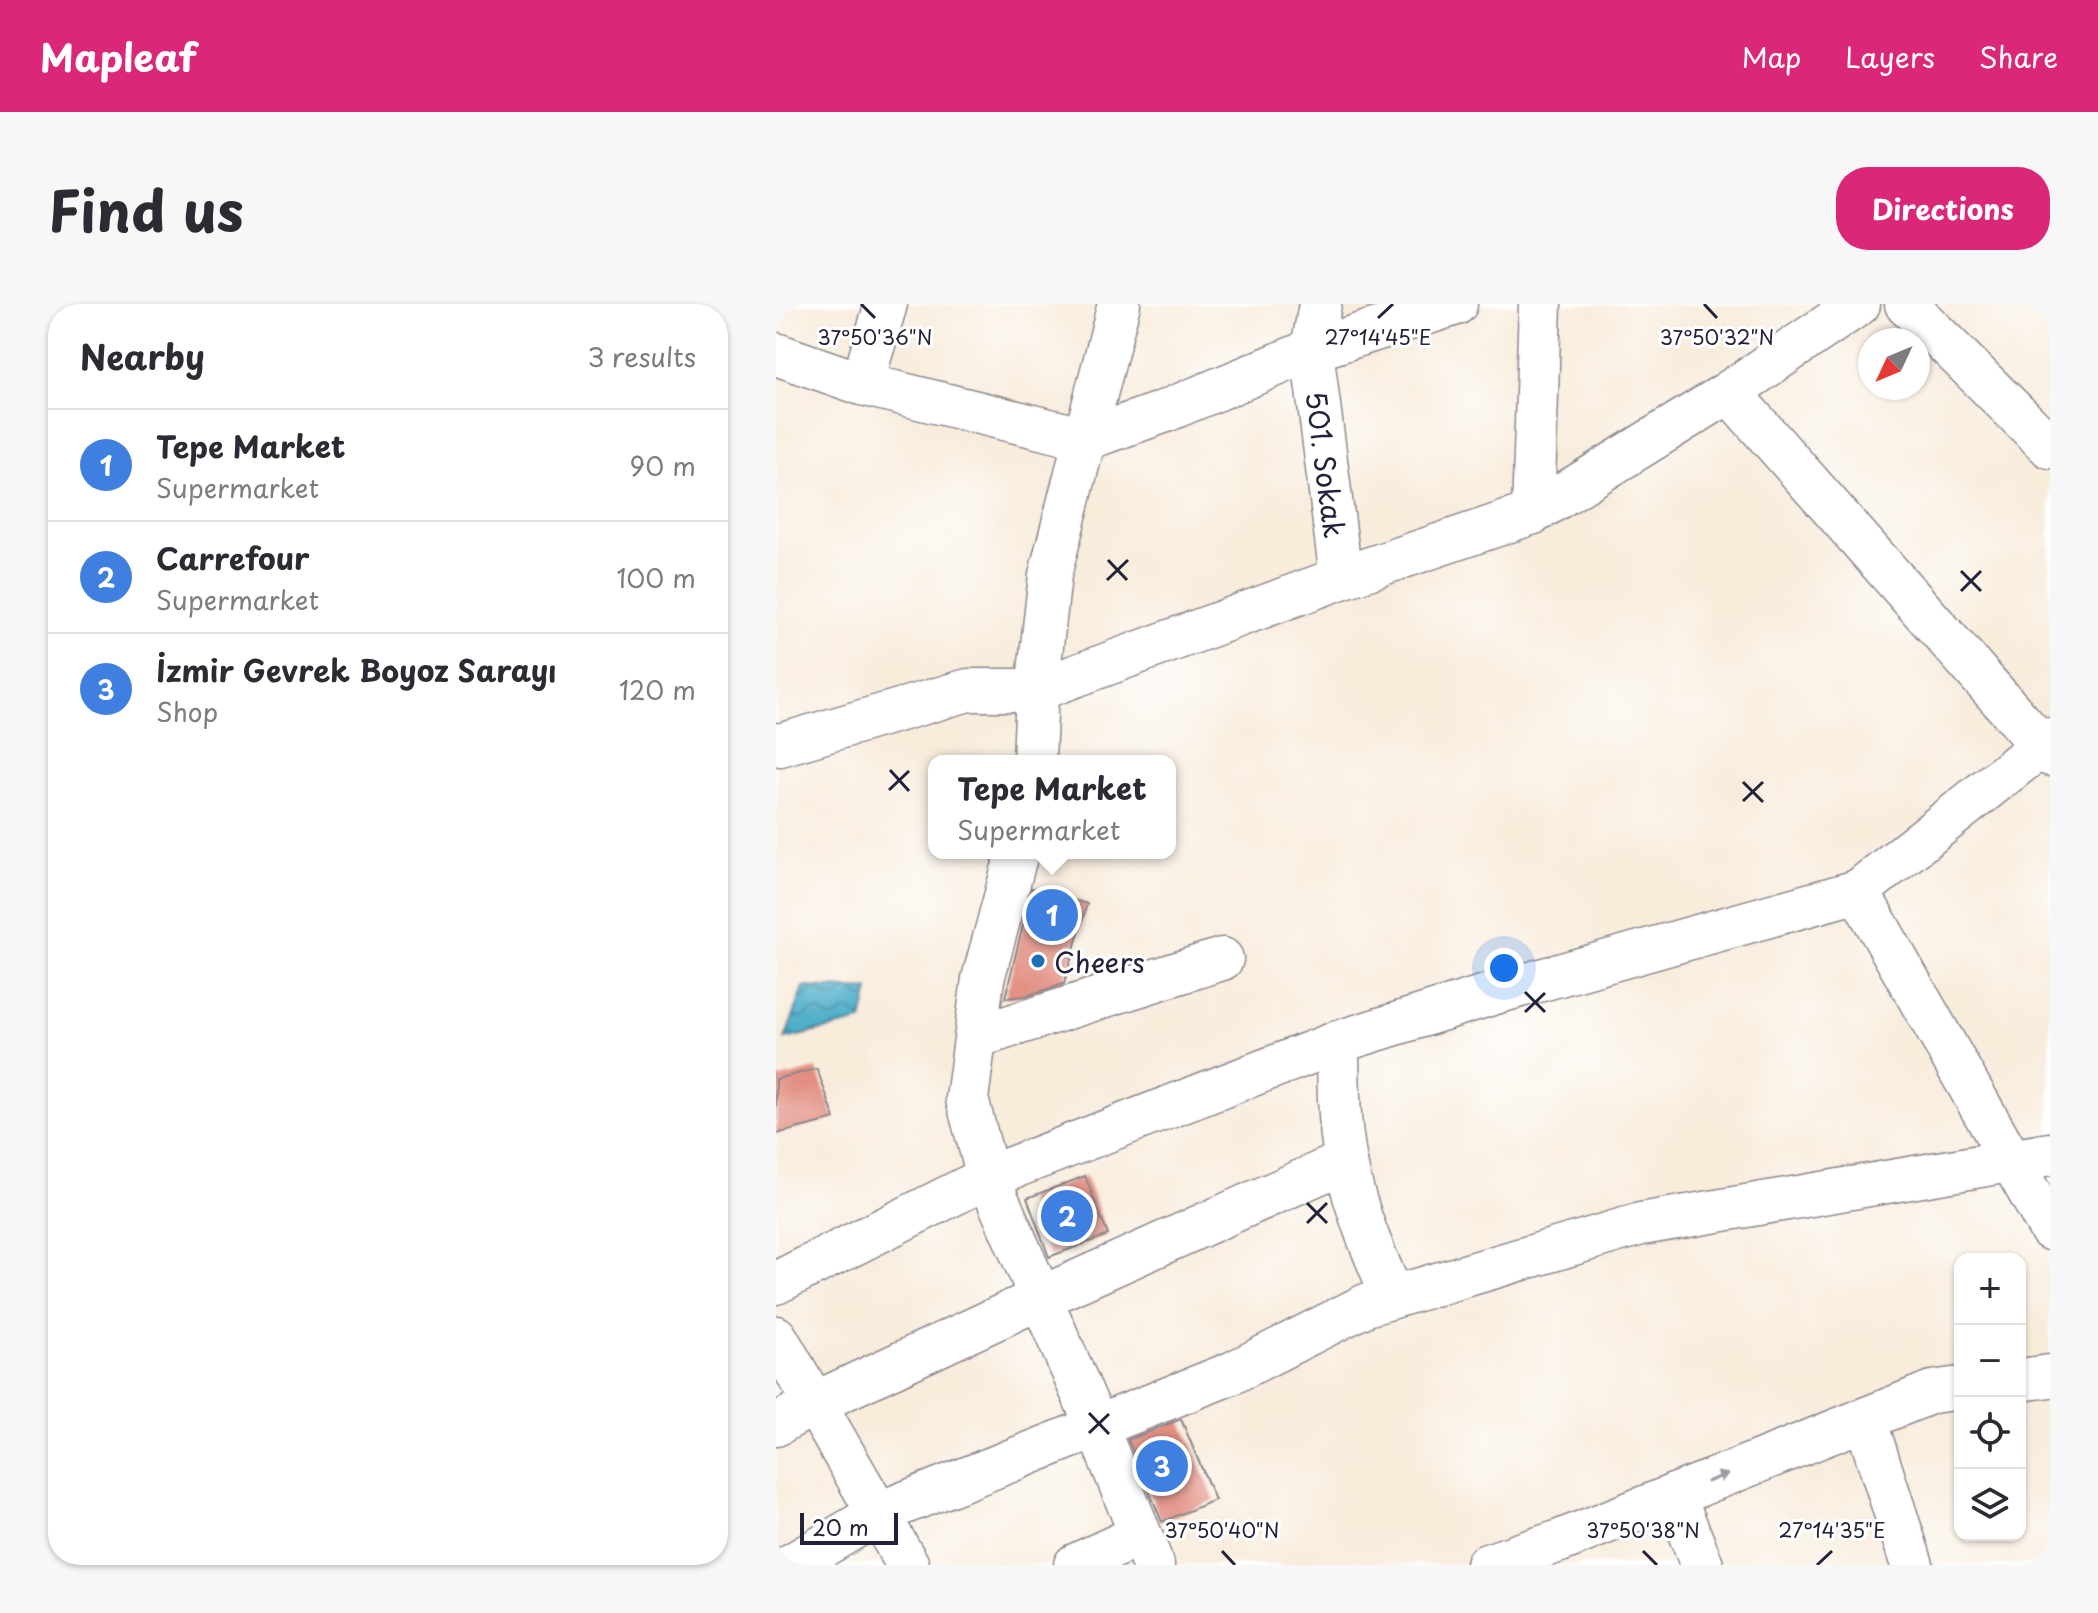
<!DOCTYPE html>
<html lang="en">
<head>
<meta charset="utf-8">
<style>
	body { margin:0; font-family:"Playpen Sans",sans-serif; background:#f7f7f7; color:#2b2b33 }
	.controls { position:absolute; right:24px; bottom:24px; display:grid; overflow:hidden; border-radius:16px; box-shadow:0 2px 6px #0004 }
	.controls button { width:72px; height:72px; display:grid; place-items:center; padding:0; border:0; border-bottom:2px solid #e1e1e2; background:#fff; color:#2b2b33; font:40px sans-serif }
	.compass { position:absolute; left:1082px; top:24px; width:72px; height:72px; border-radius:50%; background:#fff; box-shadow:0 2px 6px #0004; rotate:226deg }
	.scale { position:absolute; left:24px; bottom:20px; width:98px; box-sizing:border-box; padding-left:8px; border:4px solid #22223b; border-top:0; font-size:22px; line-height:28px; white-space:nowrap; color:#22223b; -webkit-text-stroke:6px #fff; paint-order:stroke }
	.you { position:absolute; left:728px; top:664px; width:28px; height:28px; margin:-20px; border:6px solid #fff; border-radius:50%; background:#1a73e8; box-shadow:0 0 0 12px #1a73e833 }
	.badge { display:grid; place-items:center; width:52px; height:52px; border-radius:50%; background:#db2777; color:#fff; font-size:26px; font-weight:700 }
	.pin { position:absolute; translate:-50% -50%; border:4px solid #fff; box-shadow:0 2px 8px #0006 }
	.popup { position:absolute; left:152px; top:451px; width:248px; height:104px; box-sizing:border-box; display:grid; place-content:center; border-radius:16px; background:#fff; filter:drop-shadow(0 2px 6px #0005); font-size:26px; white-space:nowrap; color:#7c7c81 }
	.popup b { font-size:30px; color:#2b2b33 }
	.popup::after { content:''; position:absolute; left:50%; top:100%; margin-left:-16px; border:16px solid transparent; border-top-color:#fff }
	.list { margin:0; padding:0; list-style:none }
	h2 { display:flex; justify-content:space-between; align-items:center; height:104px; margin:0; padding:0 32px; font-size:34px }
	h2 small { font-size:26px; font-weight:400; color:#7c7c81 }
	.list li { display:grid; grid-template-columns:52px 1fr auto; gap:24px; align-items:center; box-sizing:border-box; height:112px; padding:0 32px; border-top:2px solid #e1e1e2 }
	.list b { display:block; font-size:30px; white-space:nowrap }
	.list p { margin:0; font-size:26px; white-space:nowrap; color:#7c7c81 }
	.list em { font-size:26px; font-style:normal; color:#7c7c81 }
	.icon { flex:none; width:44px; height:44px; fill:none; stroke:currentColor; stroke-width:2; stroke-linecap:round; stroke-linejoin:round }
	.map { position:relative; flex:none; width:1274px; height:1261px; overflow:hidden; border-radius:32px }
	header { display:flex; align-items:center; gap:48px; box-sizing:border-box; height:112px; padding:0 40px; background:#db2777; color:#fff }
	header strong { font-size:38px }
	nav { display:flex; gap:44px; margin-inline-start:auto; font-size:28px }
	.intro { display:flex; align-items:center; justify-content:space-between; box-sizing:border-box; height:192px; padding:0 48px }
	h1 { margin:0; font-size:56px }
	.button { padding:20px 36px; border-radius:32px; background:#db2777; color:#fff; font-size:28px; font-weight:700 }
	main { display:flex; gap:48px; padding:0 48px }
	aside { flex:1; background:#fff; border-radius:32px; box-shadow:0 2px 6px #0004 }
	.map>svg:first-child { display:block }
	.water { fill:url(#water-waves); stroke:#356782; stroke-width:2 }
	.building { fill:#e28e82 }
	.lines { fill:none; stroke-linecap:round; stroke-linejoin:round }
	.minor-casing { stroke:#8d878b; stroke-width:45 }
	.minor { stroke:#fff; stroke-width:42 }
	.oneway { fill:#9c9ca7 }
	.ticks { fill:none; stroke:#22223b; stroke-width:3 }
	.poi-dot { fill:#1f6fb2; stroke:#fff; stroke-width:3 }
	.labels { text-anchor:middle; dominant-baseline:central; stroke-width:6; stroke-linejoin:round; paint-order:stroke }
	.street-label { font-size:28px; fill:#22223b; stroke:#fff }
	.poi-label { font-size:28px; fill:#22223b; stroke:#fff; text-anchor:start }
	.ticks-label { font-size:20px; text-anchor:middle; fill:#22223b; stroke:#fff; stroke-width:6; stroke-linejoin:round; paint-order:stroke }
</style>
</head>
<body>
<header>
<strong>Mapleaf</strong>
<nav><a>Map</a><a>Layers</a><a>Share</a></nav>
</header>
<div class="intro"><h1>Find us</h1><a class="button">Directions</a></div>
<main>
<aside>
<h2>Nearby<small>3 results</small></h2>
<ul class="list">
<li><span class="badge" style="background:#3f7fe0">1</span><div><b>Tepe Market</b><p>Supermarket</p></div><em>90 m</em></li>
<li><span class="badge" style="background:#3f7fe0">2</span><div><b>Carrefour</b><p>Supermarket</p></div><em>100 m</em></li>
<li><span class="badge" style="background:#3f7fe0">3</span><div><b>İzmir Gevrek Boyoz Sarayı</b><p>Shop</p></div><em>120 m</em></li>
</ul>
</aside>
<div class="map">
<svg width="1274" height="1261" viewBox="0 0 1274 1261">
	<defs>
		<pattern id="water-waves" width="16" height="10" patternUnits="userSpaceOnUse" patternTransform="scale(2)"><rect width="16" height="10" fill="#48acc8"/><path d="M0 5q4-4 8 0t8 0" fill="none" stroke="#3c8ca4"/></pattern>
	</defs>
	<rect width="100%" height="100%" fill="#fff"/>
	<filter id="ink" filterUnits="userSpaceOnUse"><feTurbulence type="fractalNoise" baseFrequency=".0125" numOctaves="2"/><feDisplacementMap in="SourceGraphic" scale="16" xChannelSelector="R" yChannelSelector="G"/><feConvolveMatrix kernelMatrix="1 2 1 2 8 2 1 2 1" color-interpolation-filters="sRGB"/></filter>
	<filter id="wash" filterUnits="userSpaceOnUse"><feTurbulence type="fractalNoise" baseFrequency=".006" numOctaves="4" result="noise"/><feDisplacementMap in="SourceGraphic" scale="32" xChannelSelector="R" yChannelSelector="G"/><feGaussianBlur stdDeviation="1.8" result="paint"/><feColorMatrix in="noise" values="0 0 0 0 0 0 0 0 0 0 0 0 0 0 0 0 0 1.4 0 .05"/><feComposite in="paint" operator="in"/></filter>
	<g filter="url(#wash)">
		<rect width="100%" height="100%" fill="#f8ecdb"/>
		<path class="water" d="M28,683L93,686L86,717L9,735Z"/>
		<g id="blocks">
			<path class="building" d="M256,584L311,600L288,680L249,692L229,694Z
				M41,765L59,815L0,830V775Z
				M309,872L332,931L273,953L251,894Z
				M405,1115L439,1196L386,1218L352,1136Z"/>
		</g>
	</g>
	<g filter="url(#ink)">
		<use href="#blocks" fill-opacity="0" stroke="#8d878b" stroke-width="2"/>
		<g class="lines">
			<g class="minor-casing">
				<g id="minor">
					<path id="s1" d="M544,0L536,46L565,274"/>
					<path d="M1130,0L1274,143"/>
					<path d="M0,50L86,80L310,135L387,108L536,46L680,0"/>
					<path d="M86,80L110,0"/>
					<path d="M953,88L1274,451"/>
					<path d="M757,209L764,0"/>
					<path d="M1274,435L1082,587L1274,925"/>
					<path d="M0,440L4,441L192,386H261L565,274L757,209L953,88L1083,0"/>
					<path d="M258,457L261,386L274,271L343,0"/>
					<path d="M241,549L207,675L191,795L212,873L320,1121L377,1261"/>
					<path d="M200,733L446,655"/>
					<path d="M562,738C562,769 562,801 566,832C572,889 594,941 617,993"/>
					<path d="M0,979L212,873L562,738L719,689L1082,587"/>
					<path d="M0,1033L132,1261"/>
					<path d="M1244,1076L1274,1072"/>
					<path d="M1089,1115L1136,1261"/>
					<path d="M0,1121L39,1099L264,994L570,857"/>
					<path d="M898,1191L926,1261"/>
					<path d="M15,1261L103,1209L456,1069L590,1001L865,920L1274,850"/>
					<path d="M299,1261L364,1231"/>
					<path d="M711,1261L784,1237L1156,1088L1184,1084"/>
				</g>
			</g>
			<use href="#minor" class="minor"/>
		</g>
		<defs><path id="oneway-solid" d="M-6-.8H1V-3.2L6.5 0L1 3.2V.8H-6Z" transform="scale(2)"/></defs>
		<use class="oneway" href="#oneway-solid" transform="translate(941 1174) rotate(-22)"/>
	</g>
	<path class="ticks" d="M85,0L99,14M928,0L941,14M602,14L617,0M332,256L351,276M1185,267L1205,287M331,276L352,256M1185,287L1205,267M114,466L133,487M967,478L987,498M113,486L133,467M967,497L987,478M749,688L769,708M749,708L769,689M531,899L551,919M531,919L551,899M313,1109L333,1130M313,1129L333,1110M446,1247L459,1261M867,1247L881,1261M1041,1261L1056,1247"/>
	<circle class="poi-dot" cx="262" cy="657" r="8"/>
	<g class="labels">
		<g class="street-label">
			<text stroke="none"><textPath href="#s1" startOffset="162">501. Sokak</textPath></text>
		</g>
		<g class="poi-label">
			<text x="278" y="657">Cheers</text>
		</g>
	</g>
	<g class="ticks-label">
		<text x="602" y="41">27°14'45"E</text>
		<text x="99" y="41">37°50'36"N</text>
		<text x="941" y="41">37°50'32"N</text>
		<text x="446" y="1234">37°50'40"N</text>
		<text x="867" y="1234">37°50'38"N</text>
		<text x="1056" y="1234">27°14'35"E</text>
	</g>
</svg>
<div class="controls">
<button>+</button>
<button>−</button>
<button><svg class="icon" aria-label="locate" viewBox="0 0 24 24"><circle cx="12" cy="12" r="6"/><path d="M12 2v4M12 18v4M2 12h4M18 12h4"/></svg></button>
<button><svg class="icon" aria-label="layers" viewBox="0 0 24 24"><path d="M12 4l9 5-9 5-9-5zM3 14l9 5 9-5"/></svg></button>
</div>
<svg class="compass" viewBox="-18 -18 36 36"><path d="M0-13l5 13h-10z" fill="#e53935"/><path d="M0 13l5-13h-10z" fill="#7c7c81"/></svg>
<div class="scale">20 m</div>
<div class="you"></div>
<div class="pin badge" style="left:276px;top:611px;background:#3f7fe0">1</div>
<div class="popup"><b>Tepe Market</b>Supermarket</div>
<div class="pin badge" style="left:291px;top:912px;background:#3f7fe0">2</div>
<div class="pin badge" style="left:386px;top:1162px;background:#3f7fe0">3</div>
</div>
</main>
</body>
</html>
